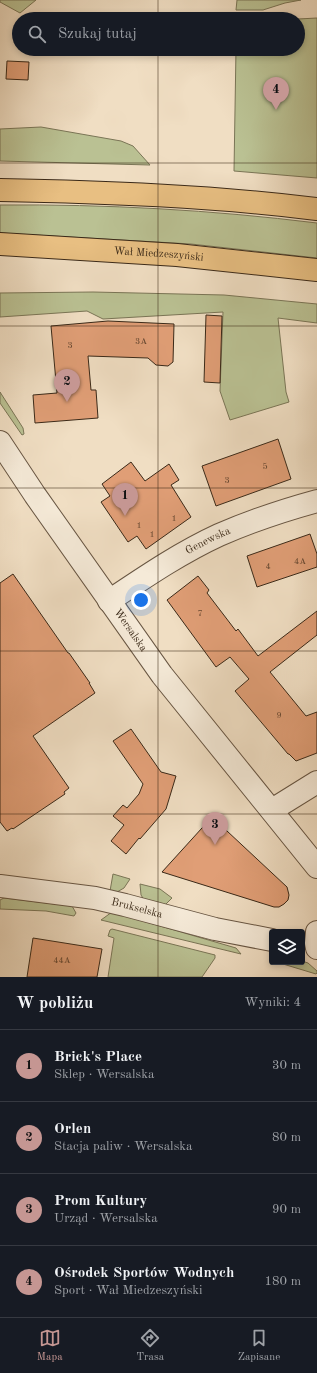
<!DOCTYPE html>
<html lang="pl">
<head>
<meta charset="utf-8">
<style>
	body { margin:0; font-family:"Old Standard TT",serif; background:#20242c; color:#f1f3f6 }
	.controls { position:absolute; right:12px; bottom:12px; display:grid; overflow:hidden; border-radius:4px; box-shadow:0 2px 6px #0003 }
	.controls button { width:36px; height:36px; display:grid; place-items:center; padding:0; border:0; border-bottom:1px solid #363941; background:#171b24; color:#f1f3f6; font:20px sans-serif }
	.you { position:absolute; left:141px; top:600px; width:14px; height:14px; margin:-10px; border:3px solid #fff; border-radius:50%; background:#1a73e8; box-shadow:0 0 0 6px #1a73e833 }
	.badge { display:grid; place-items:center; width:26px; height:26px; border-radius:50%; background:#c59692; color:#111; font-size:13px; font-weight:700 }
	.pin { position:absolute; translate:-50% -33px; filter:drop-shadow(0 1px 2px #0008) }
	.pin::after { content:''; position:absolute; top:21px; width:14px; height:12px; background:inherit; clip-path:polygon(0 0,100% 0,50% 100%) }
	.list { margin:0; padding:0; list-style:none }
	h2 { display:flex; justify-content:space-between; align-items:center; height:52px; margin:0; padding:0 16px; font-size:17px }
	h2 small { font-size:13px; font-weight:400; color:#9ea1a6 }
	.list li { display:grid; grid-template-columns:26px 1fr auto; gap:12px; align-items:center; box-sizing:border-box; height:72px; padding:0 16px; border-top:1px solid #363941 }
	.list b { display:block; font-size:15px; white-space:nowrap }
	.list p { margin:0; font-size:13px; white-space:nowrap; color:#9ea1a6 }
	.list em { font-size:13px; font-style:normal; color:#9ea1a6 }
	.icon { flex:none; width:22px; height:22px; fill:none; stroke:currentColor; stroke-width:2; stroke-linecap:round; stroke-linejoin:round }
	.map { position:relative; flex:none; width:317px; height:977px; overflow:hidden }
	.search { position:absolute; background:#171b24; box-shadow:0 2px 6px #0003; left:12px; right:12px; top:12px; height:44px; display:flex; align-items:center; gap:10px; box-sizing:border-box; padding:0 14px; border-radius:22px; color:#9ea1a6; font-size:15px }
	.sheet { height:340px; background:#171b24 }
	nav { display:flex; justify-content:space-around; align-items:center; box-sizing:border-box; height:56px; border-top:1px solid #363941; background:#171b24; font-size:11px; color:#9ea1a6 }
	nav a { display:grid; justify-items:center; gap:2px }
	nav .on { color:#c59692 }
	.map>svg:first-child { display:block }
	.green { fill:#bac193; stroke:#7a7556 }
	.building { fill:#e09e76; stroke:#3a2918 }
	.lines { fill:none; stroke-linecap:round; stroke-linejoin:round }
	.minor-casing { stroke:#685643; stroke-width:24 }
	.major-casing { stroke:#3a2918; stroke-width:24 }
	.minor { stroke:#f5ead8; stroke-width:22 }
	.major { stroke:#e8bf82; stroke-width:22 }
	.grid { fill:none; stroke:#3a2918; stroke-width:1; stroke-opacity:0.55 }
	.labels { text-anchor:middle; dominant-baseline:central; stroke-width:4; stroke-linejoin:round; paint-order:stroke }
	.number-label { font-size:9px; fill:#644630 }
	.street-label { font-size:11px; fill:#3a2918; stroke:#f5ead8 }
</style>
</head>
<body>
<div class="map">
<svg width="317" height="977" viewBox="0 0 317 977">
	<rect width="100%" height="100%" fill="#f0dec3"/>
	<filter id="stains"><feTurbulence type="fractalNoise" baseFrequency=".005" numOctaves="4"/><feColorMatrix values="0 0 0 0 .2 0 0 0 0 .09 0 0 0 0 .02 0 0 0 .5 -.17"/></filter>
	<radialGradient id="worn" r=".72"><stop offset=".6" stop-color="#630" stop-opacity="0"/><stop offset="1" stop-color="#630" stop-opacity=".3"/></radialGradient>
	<path class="green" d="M0,0H36L20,13L0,2Z
		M237,0H301L285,3L263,10H236Z
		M317,18V178L234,171L236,49H298V19Z
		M41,127L121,141L133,146L150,165L0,161V129Z
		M0,205C106,204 212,210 317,223V258L191,244L0,233Z
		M93,292L224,295L317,304V323L278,318L286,392L289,402L230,420L220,391L223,312L103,319L87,311L0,317V293Z
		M0,392L23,428L24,434L22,435L0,403Z
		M113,874L130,879L124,888L117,892L110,891Z
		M140,884L160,889L172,898L165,905L144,900L141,895Z
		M4,898L72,906L76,913L74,916L46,911L0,909V900Z
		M112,912L236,948L241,954L101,920Z
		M112,929L215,955V958L202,977H108L114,938L108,936L110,930Z
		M302,961L308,963L317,971V973L316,974L283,964L284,962Z"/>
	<path class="building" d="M7,61L29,62L28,80L6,79Z
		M206,315L222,316L220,383L204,382Z
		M108,321L174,324L173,362L168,366L156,365L148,358L88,356L91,390H96L98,418L35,423L33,395L57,393L51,326Z
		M278,439L291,479L216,506L202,466Z
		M131,462L145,481L169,464L179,480L171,485L191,517L146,549L137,536L128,542L101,502L110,496L102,484Z
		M310,534L317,554V567L257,587L247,556Z
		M13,574L68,653H69L90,683H89L95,693L33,736L69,788L64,792L65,794L13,829L12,828L7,831L0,822V583Z
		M198,576L209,590L207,593L236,631L238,629L258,656L317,611V635L270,672L306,716L317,712V753L296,761L289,754H288L235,691L249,679L230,657L216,667L167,600Z
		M131,729L161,772L176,776L166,809L140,839L139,838L126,854L111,841L124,825L113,816L123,805L127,808L139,794L143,784L113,741Z
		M212,817L287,887L289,895L288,900L284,904L279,907H274L162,872Z
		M33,938L102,949L97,977H27Z"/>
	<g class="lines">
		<g class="minor-casing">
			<g id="minor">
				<path id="s1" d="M0,442L35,495L162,675L317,867"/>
				<path id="s2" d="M109,601C145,577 180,553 219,535C251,521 284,510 317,501"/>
				<path d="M272,810L317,782"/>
				<path id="s3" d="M0,886L95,898L125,905L215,929L272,940"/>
				<path d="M317,932L316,943L317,948"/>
			</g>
		</g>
		<g class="major-casing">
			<g id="major">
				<path d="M0,190C106,192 212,196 317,209"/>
				<path id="s4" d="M0,244L177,255L317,270"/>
			</g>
		</g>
		<use href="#minor" class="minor"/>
		<use href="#major" class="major"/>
	</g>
	<path class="grid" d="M158,0V19M158,49V977M0,163H317M0,326H317M0,488H317M0,651H317M0,814H317"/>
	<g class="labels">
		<g class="number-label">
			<text x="141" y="341">3A</text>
			<text x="70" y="345">3</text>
			<text x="265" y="466">5</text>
			<text x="227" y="480">3</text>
			<text x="174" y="518">1</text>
			<text x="139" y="525">1</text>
			<text x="152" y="534">1</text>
			<text x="300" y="561">4A</text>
			<text x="268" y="566">4</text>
			<text x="200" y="613">7</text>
			<text x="279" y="715">9</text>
			<text x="62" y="960">44A</text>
		</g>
		<g class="street-label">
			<text stroke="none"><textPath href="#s4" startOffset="159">Wał Miedzeszyński</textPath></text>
			<text stroke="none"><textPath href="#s2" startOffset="116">Genewska</textPath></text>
			<text stroke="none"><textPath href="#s1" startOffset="229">Wersalska</textPath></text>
			<text stroke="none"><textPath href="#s3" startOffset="139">Brukselska</textPath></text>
		</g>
	</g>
	<rect width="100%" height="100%" filter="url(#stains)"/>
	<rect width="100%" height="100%" fill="url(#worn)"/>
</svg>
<div class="controls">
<button><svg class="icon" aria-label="layers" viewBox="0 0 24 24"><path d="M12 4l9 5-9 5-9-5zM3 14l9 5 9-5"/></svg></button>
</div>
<div class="you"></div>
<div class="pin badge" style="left:125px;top:516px">1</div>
<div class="pin badge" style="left:67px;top:402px">2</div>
<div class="pin badge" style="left:215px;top:845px">3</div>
<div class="pin badge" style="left:276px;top:110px">4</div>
<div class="search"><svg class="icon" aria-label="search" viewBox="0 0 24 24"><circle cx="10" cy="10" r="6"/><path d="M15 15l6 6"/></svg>Szukaj tutaj</div>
</div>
<section class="sheet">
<h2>W pobliżu<small>Wyniki: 4</small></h2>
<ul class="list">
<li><span class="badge">1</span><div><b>Brick's Place</b><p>Sklep · Wersalska</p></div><em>30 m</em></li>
<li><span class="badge">2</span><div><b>Orlen</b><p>Stacja paliw · Wersalska</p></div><em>80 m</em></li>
<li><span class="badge">3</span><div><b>Prom Kultury</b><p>Urząd · Wersalska</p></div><em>90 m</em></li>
<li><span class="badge">4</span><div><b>Ośrodek Sportów Wodnych</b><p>Sport · Wał Miedzeszyński</p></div><em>180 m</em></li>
</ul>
</section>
<nav>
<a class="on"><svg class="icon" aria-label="map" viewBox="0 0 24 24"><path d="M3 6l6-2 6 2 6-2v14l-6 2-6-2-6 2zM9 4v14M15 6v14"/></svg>Mapa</a>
<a><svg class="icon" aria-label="directions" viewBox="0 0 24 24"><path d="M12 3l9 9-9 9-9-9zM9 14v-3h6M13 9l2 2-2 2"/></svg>Trasa</a>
<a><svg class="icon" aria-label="saved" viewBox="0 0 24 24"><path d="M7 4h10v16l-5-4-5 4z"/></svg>Zapisane</a>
</nav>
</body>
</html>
